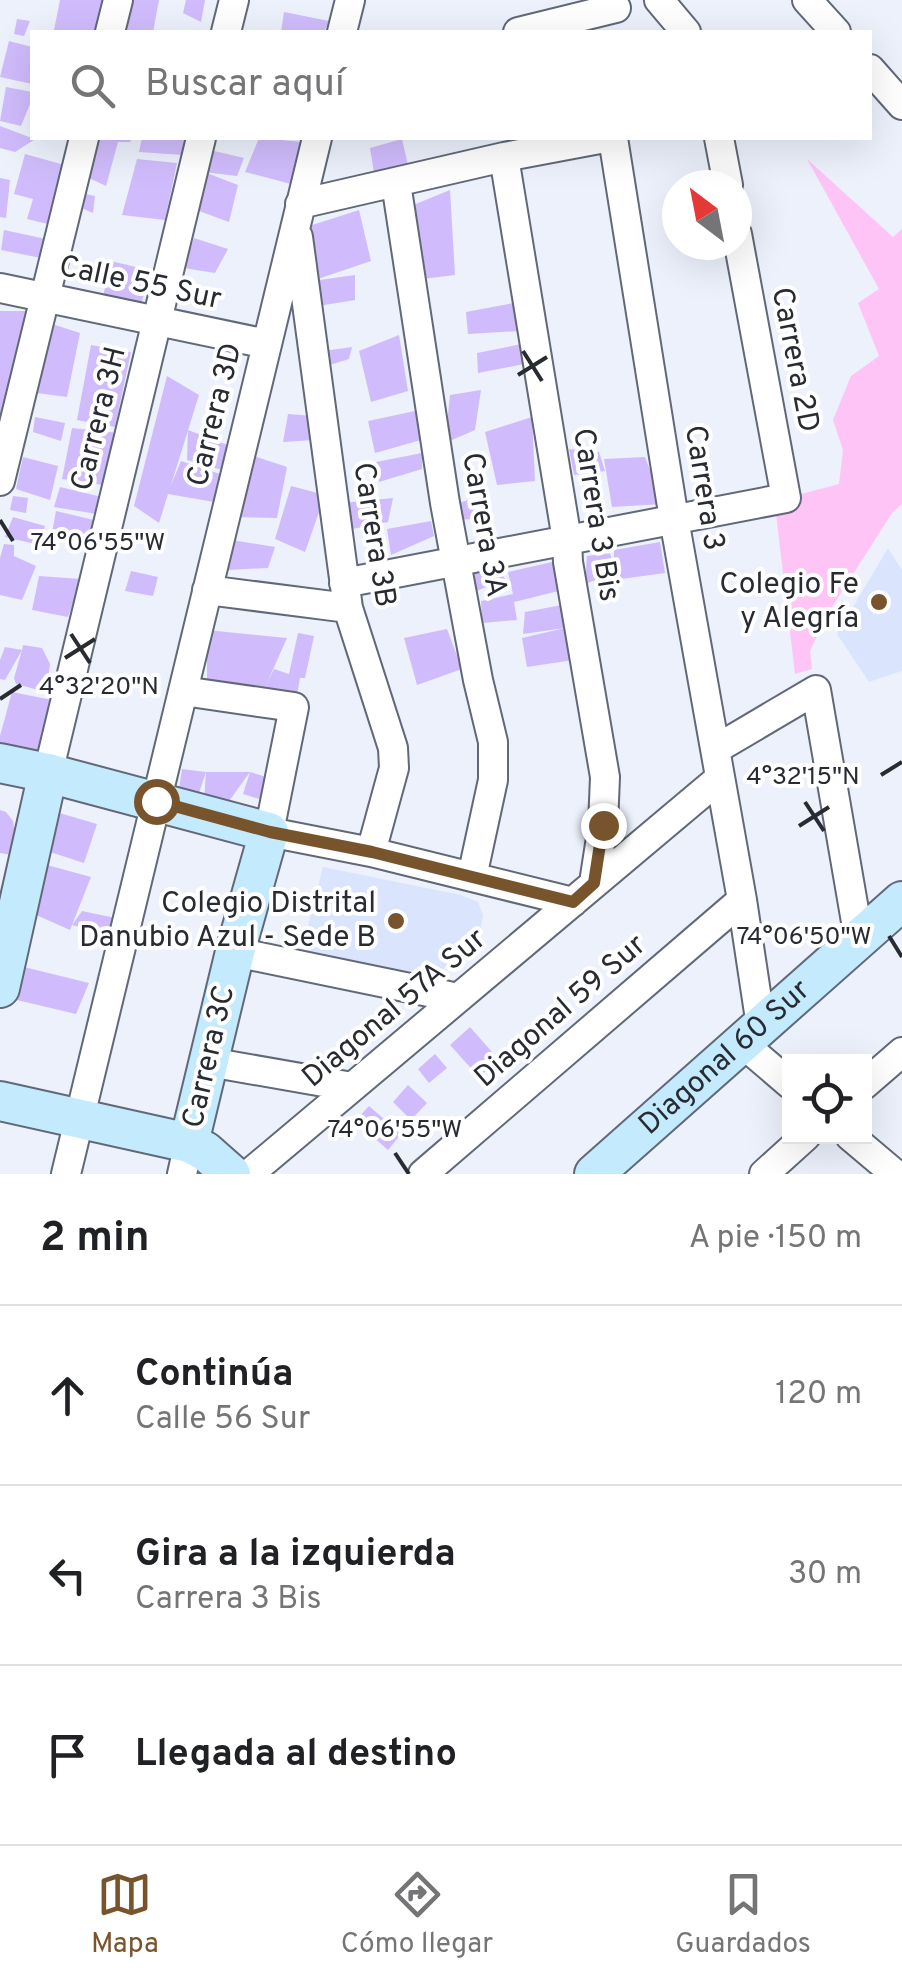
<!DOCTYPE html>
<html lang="es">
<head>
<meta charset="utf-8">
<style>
	body { margin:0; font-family:Overpass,sans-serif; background:#f6f6f6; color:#202124 }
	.controls { position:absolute; right:30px; bottom:30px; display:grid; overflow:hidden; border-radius:0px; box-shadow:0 10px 40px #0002 }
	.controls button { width:90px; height:90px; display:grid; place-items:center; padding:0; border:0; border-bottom:2px solid #e0e0e0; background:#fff; color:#202124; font:50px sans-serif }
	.compass { position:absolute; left:662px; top:170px; width:90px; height:90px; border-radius:50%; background:#fff; box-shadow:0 10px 40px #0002; rotate:328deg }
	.stop { position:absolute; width:30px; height:30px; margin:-22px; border:8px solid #77542c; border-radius:50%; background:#fff }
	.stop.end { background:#77542c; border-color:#fff; box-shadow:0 2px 10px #0008 }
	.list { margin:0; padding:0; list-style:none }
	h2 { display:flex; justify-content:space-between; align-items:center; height:130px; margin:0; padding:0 40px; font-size:42px }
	h2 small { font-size:32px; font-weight:400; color:#757577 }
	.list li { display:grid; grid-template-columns:65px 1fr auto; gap:30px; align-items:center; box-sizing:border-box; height:180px; padding:0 40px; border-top:2px solid #e0e0e0 }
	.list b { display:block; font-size:38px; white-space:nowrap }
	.list p { margin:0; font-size:32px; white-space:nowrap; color:#757577 }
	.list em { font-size:32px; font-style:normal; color:#757577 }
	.icon { flex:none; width:55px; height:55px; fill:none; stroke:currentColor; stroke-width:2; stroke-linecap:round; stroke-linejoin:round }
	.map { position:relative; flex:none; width:902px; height:1174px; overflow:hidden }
	.search { position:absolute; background:#fff; box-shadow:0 10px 40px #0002; left:30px; right:30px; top:30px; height:110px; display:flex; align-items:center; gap:25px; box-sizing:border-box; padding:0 35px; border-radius:0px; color:#757577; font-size:38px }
	.sheet { height:670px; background:#fff }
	nav { display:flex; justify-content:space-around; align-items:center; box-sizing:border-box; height:140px; border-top:2px solid #e0e0e0; background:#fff; font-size:28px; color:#757577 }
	nav a { display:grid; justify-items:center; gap:5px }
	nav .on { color:#77542c }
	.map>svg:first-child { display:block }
	.built { fill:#dae5fd }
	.green { fill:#ffc4f6 }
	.building { fill:#d0bcfc }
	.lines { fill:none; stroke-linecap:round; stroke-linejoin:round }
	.street-casing { stroke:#616877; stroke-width:32 }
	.secondary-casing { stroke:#616877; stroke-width:42 }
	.street { stroke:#fff; stroke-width:28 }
	.secondary { stroke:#c4ebfd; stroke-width:38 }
	.route { stroke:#77542c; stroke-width:12 }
	.ticks { fill:none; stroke:#282b31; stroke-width:4 }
	.poi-dot { fill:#77542c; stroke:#fff; stroke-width:4 }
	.labels { text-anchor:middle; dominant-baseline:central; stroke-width:8; stroke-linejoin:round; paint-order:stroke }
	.street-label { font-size:30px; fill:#282b31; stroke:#fff }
	.poi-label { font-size:30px; fill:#282b31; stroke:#fff; text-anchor:end }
	.ticks-label { font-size:25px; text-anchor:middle; fill:#282b31; stroke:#fff; stroke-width:8; stroke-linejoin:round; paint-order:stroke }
</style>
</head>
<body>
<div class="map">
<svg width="902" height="1174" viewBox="0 0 902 1174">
	<rect width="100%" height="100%" fill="#ecf1fc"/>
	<path class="built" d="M888,548L902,570V671L869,682L837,634Z
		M323,867L461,895L478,902L483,915L481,927L435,978L301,954Z"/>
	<path class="green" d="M807,159L893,237L902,229V504L892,513L827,615L810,651L812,669L795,674L776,514L792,511L786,498L839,484L843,450L833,420L851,376L879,356L858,303L879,289Z"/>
	<path class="building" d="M60,0H104L98,32L54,30Z
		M129,0H159L153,32H123Z
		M186,0H205L201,22L183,13Z
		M284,12L329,21L324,32H281Z
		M17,19L30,21L24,36L14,34Z
		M9,41L32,47V84L0,77Z
		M6,87L32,92V99L21,126L0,121Z
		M0,126L32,138H37L15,152L0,148Z
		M95,138H132L130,142H118L106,186L85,176Z
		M142,138L186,139L183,155L139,152Z
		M259,138L303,142L295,185L245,172Z
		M402,139L408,165L375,179L370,148Z
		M210,150L244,158L237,176L204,172Z
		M25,154L68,166L52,225L27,219L33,199L14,194Z
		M137,159L177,163L165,220L122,215Z
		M204,172L238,185L229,222L191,208Z
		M0,178L10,180L6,218L0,217Z
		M450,190L455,275L422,279L406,208Z
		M81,193L95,196L93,213L77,206Z
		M359,210L371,261L312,281L355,275V300L312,307L306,227Z
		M4,230L46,239L41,258L1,250Z
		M194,238L228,249L215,273L184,268Z
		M111,261L152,271L139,310L102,301Z
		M524,301L520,331L468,334L466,312Z
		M0,311H34L3,424L0,423Z
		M52,324L80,333L67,397L37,393Z
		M399,335L408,391L371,402L359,351Z
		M522,344L524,364L478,373L477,353Z
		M91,345L131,352L115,427L77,420Z
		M352,347L349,359L320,368L316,352Z
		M167,376L199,395L171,485L181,461L232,478L220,503L168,494L159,523L134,506Z
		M481,390L475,430L445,443L450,395Z
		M415,411L421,440L375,453L368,421Z
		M288,414L314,416L313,440L283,442Z
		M35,417L65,423L61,441L33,432Z
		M532,417L535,481L497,485L485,432Z
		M72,428L119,433L103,485L62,479Z
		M188,430L238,449L229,472L187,460Z
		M569,449L599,452L605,471L574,475Z
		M422,453V469L379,482L376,462Z
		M254,456L287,467L277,518L235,517Z
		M23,457L58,466L50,500L16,489Z
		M645,457L663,504L612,507L604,459Z
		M291,486L325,495L305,552L275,539Z
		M60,487L102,497L97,514L54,507Z
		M13,496L28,498L26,513L10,510Z
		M393,498L388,522L342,531V503Z
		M472,499L474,519L455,520L448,506Z
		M56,511L98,521L95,543L52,533Z
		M13,517L45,526L40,545L5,537Z
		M431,521L434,536L391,555L387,529Z
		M232,540L275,547L268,568L228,570Z
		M660,542L665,573L614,580V573L585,584L587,556L610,553L614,568V550Z
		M4,544L14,545V556L36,566L22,600L0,595V558Z
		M493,560L505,579L472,593L463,569Z
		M561,560L567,589L514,602L517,620L482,623L481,601L513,594L508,572Z
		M131,571L158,577L153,596L125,591Z
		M39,576L81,579L68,617L32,610Z
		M567,604L573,660L527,667L522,638L565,628L523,634L525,612Z
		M447,629L462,669L417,685L404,638Z
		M207,630L287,638L267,683L274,669L289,674L298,633L314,636L305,678H300L295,706L207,686Z
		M23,645L42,648L50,664L46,692L16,684L14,678L22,650L5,680L0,679V660L5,647L22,650Z
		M12,692L52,700L36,763L0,757V736Z
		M182,769L206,772L195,805L178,796Z
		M206,772H250L219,815L204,802Z
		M250,772L276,780L266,801L243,794Z
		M0,810L6,812L13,821L18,856L0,853Z
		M56,812L97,824L84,863L47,851Z
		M47,865L91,877L70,930L34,914Z
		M82,911L120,919L121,938L72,925Z
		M24,967L89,983L76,1014L17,1000Z
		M470,1027L499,1060L479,1077L450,1045Z
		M435,1054L447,1068L429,1083L418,1069Z
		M408,1085L427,1103L411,1120L393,1102Z
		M369,1106L401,1134L388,1150L355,1121Z"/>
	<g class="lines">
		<g class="street-casing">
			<path id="street" d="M659,0L686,32
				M807,0L836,32
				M110,32L118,0
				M226,32L234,0
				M342,32L350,0
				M518,32L616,8
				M870,69L902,105
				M613,138L674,519L742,900L761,1026
				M719,138L728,185
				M504,157L567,540L568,562L605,777L603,825L594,883
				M396,183L445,503L478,680L493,742V780L472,877
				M300,204L504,157L605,138
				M298,237L348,608L393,748L394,768L371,852
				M0,288L267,344
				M0,481L84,138
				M344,583L786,498L737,234
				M207,590L348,608
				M183,691L294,707L269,832L371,852L573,902
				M716,749L816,690L859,939
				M48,773L201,138
				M235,952L458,998
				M742,1043L790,1084
				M209,1062L352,1087
				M864,1085L902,1052
				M850,1136L895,1174
				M66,1174L317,138
				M182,1174L189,1143
				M249,1174L720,778
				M423,1174L742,900
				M764,1174L806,1136"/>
		</g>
		<g class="secondary-casing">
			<g id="secondary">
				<path d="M0,763L48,773L269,832L235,952L189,1143"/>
				<path d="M0,988L48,773"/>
				<path d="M0,1101L189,1143L205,1151L231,1174"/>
				<path id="s1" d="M594,1174L902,901"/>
			</g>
		</g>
		<use href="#street" class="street"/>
		<use href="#secondary" class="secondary"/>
	</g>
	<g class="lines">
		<path class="route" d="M156,801L270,832L372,852L573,902L594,883L603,825"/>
	</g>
	<path class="ticks" d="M523,351L542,381M518,375L547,357M0,520L13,541M71,634L90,663M65,658L95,639M0,699L21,685M881,775L902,762M805,802L824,831M799,826L829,807M889,936L902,957M395,1153L409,1174"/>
	<g class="poi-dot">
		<circle cx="879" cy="602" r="10"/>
		<circle cx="396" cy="921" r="10"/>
	</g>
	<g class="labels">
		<g class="street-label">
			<text transform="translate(140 284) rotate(12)">Calle 55 Sur</text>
			<text transform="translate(794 360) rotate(79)">Carrera 2D</text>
			<text transform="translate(216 415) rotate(-76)">Carrera 3D</text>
			<text transform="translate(100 419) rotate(-76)">Carrera 3H</text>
			<text transform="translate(703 488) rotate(81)">Carrera 3</text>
			<text transform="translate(595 515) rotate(81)">Carrera 3 Bis</text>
			<text transform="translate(483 525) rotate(80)">Carrera 3A</text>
			<text transform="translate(373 535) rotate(81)">Carrera 3B</text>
			<text transform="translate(395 1009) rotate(-40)">Diagonal 57A Sur</text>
			<text transform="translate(561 1012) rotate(-41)">Diagonal 59 Sur</text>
			<text transform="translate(210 1057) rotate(-77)">Carrera 3C</text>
			<text stroke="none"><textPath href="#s1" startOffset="175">Diagonal 60 Sur</textPath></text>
		</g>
		<g class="poi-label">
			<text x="859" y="585">Colegio Fe<tspan x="859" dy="34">y Alegría</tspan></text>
			<text x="376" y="904">Colegio Distrital<tspan x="376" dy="34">Danubio Azul - Sede B</tspan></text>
		</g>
	</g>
	<g class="ticks-label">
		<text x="98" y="550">74°06'55"W</text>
		<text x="99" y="694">4°32'20"N</text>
		<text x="803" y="784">4°32'15"N</text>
		<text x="804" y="944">74°06'50"W</text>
		<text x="395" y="1137">74°06'55"W</text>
	</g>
</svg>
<div class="controls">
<button><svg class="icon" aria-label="locate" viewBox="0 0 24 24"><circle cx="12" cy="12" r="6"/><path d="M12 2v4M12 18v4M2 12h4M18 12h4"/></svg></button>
</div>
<svg class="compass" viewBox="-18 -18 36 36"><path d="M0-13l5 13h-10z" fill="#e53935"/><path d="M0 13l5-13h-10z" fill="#757577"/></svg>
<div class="stop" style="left:156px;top:801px"></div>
<div class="stop end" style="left:603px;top:825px"></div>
<div class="search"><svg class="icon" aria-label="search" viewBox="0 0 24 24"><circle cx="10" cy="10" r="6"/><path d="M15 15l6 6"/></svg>Buscar aquí</div>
</div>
<section class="sheet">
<h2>2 min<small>A pie · 150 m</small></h2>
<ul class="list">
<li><svg class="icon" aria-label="ahead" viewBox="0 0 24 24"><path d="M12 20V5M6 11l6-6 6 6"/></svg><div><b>Continúa</b><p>Calle 56 Sur</p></div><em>120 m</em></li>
<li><svg class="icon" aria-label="left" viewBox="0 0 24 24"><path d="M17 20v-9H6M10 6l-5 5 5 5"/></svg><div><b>Gira a la izquierda</b><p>Carrera 3 Bis</p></div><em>30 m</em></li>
<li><svg class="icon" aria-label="arrive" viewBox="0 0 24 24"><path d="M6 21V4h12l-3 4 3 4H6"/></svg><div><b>Llegada al destino</b></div></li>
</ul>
</section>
<nav>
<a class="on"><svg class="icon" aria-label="map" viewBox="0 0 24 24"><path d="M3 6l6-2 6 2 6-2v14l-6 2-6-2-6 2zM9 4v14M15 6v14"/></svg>Mapa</a>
<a><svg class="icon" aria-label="directions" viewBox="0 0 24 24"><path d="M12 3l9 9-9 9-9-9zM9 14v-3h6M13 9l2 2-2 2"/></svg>Cómo llegar</a>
<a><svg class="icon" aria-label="saved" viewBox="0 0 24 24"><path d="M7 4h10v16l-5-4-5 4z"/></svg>Guardados</a>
</nav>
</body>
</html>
